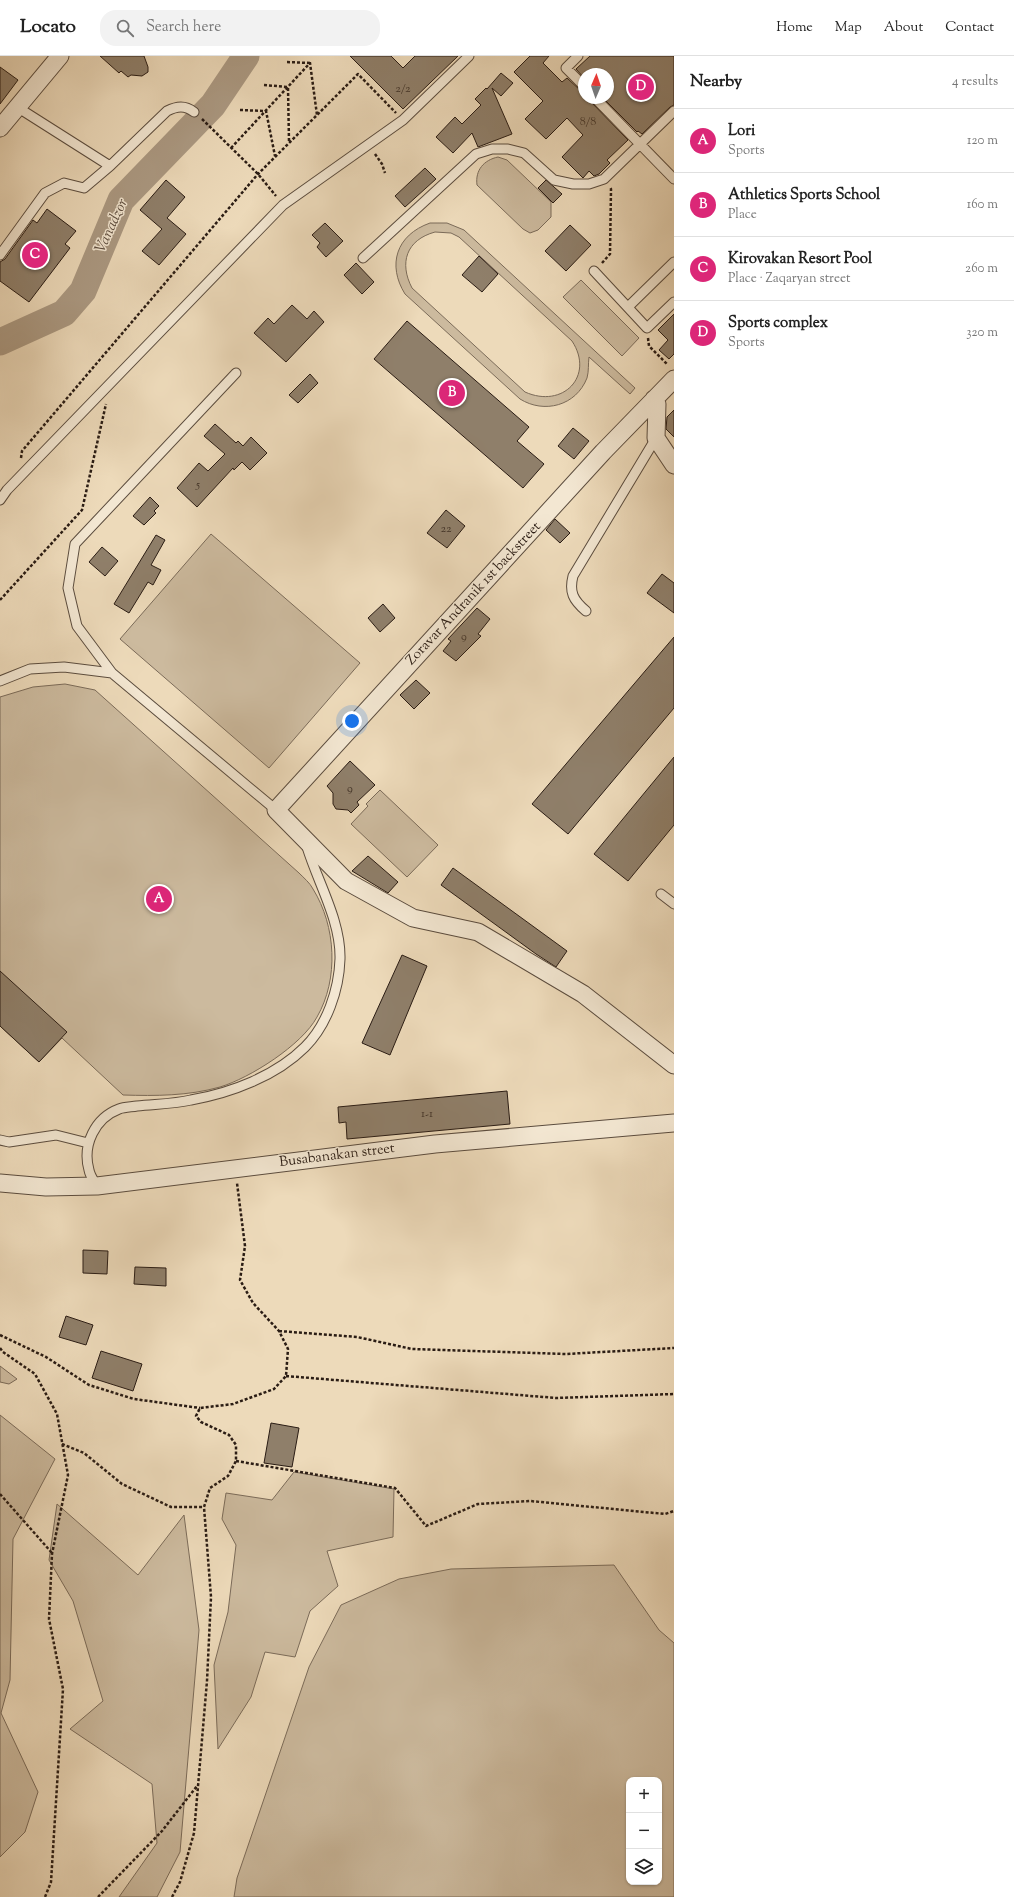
<!DOCTYPE html>
<html lang="en">
<head>
<meta charset="utf-8">
<style>
	body { margin:0; font-family:"Sorts Mill Goudy",serif; background:#f2f2f2; color:#222 }
	.controls { position:absolute; right:12px; bottom:12px; display:grid; overflow:hidden; border-radius:8px; box-shadow:0 1px 3px #0004 }
	.controls button { width:36px; height:36px; display:grid; place-items:center; padding:0; border:0; border-bottom:1px solid #e0e0e0; background:#fff; color:#222; font:20px sans-serif }
	.compass { position:absolute; left:578px; top:12px; width:36px; height:36px; border-radius:50%; background:#fff; box-shadow:0 1px 3px #0004; rotate:2deg }
	.you { position:absolute; left:352px; top:665px; width:14px; height:14px; margin:-10px; border:3px solid #fff; border-radius:50%; background:#1a73e8; box-shadow:0 0 0 6px #1a73e833 }
	.badge { display:grid; place-items:center; width:26px; height:26px; border-radius:50%; background:#db2777; color:#fff; font-size:13px; font-weight:700 }
	.pin { position:absolute; translate:-50% -50%; border:2px solid #fff; box-shadow:0 1px 4px #0006 }
	.list { margin:0; padding:0; list-style:none }
	h2 { display:flex; justify-content:space-between; align-items:center; height:52px; margin:0; padding:0 16px; font-size:17px }
	h2 small { font-size:13px; font-weight:400; color:#767676 }
	.list li { display:grid; grid-template-columns:26px 1fr auto; gap:12px; align-items:center; box-sizing:border-box; height:64px; padding:0 16px; border-top:1px solid #e0e0e0 }
	.list b { display:block; font-size:15px; white-space:nowrap }
	.list p { margin:0; font-size:13px; white-space:nowrap; color:#767676 }
	.list em { font-size:13px; font-style:normal; color:#767676 }
	.icon { flex:none; width:22px; height:22px; fill:none; stroke:currentColor; stroke-width:2; stroke-linecap:round; stroke-linejoin:round }
	.map { position:relative; flex:none; width:674px; height:1841px; overflow:hidden }
	header { display:flex; align-items:center; gap:24px; box-sizing:border-box; height:56px; padding:0 20px; background:#fff; border-bottom:1px solid #e0e0e0 }
	header strong { font-size:19px }
	nav { display:flex; gap:22px; margin-inline-start:auto; font-size:14px }
	.search { width:280px; height:36px; background:#f2f2f2; display:flex; align-items:center; gap:10px; box-sizing:border-box; padding:0 14px; border-radius:16px; color:#767676; font-size:15px }
	main { display:flex }
	aside { flex:1; background:#fff }
	.map>svg:first-child { display:block }
	.green { fill:#ccba9e; stroke:#7b6b59; fill-rule:evenodd }
	.lines { fill:none; stroke-linecap:round; stroke-linejoin:round }
	.river { stroke:#ab9982; stroke-width:27 }
	.building { fill:#8f7f6a; stroke:#2a1c14 }
	.service-casing { stroke:#5b4c3e; stroke-width:11 }
	.minor-casing { stroke:#5b4c3e; stroke-width:19 }
	.path { stroke:#2a1c14; stroke-width:2.5; stroke-dasharray:3 2; stroke-linecap:butt }
	.service { stroke:#f3e7d2; stroke-width:9 }
	.minor { stroke:#f3e7d2; stroke-width:17 }
	.labels { text-anchor:middle; dominant-baseline:central; stroke-width:3; stroke-linejoin:round; paint-order:stroke }
	.number-label { font-size:12px; fill:#43352a }
	.street-label { font-size:14px; fill:#2a1c14; stroke:#f3e7d2 }
	.water-label { font-size:15px; font-style:italic; fill:#5e4e40; stroke:#f3e7d2 }
</style>
</head>
<body>
<header>
<strong>Locato</strong>
<div class="search"><svg class="icon" aria-label="search" viewBox="0 0 24 24"><circle cx="10" cy="10" r="6"/><path d="M15 15l6 6"/></svg>Search here</div>
<nav><a>Home</a><a>Map</a><a>About</a><a>Contact</a></nav>
</header>
<main>
<div class="map">
<svg width="674" height="1841" viewBox="0 0 674 1841">
	<rect width="100%" height="100%" fill="#eddaba"/>
	<filter id="stains"><feTurbulence type="fractalNoise" baseFrequency=".005" numOctaves="4"/><feColorMatrix values="0 0 0 0 .2 0 0 0 0 .09 0 0 0 0 .02 0 0 0 .5 -.17"/></filter>
	<radialGradient id="worn" r=".72"><stop offset=".6" stop-color="#630" stop-opacity="0"/><stop offset="1" stop-color="#630" stop-opacity=".3"/></radialGradient>
	<path class="green" d="M498,101L507,104L551,146V161L538,174L530,177L523,173L477,129C475,114 484,104 498,101Z
		M430,167H447L464,174L635,332L630,338L589,301C588,308 589,315 587,322C576,350 544,358 520,343L405,238C387,209 396,179 430,167ZM435,176L451,177L459,181L572,285C595,320 563,353 525,336L412,232C399,207 406,184 435,176Z
		M581,224L639,282L622,300L563,241Z
		M211,478L360,607L269,712L120,583Z
		M65,628L95,634L299,817C304,822 310,827 313,833C336,870 339,923 317,961C302,989 250,1022 220,1031C188,1040 156,1040 123,1039L62,982L39,1006L0,970V641L33,631Z
		M380,734L438,789L407,821L351,768L368,750L366,748Z
		M0,1310L17,1323L9,1328L0,1326Z
		M0,1359L55,1403L13,1483L10,1624L1,1657L38,1736L25,1776L0,1801Z
		M294,1416L394,1433L393,1481L327,1495L338,1530L310,1555L295,1601L265,1596L251,1641L218,1693L214,1609L228,1556L236,1489L222,1463L226,1437L272,1444Z
		M57,1448L138,1519L184,1459L199,1574L180,1796L157,1841H119L157,1787L152,1728L70,1673L103,1645L73,1545L49,1504Z
		M614,1509L659,1574L674,1587V1841H234L237,1822L309,1611L341,1549L399,1523L451,1513ZM629,1724H659V1826H629Z"/>
	<g class="lines">
		<path class="river" d="M0,286L64,257L83,235L121,144L213,49L246,0"/>
	</g>
	<path class="building" d="M100,0H144L148,11V16L142,20L131,19L128,21L121,15L119,17Z
		M350,0H391L403,12L415,0H458L403,53Z
		M530,0H549L543,7L562,26L567,22L580,34L584,36V42H589L591,46L628,84L607,104L610,107L599,118L594,120L589,115L583,122L562,101L583,79L567,62L546,83L525,63L543,45L514,16Z
		M590,0H674V49L670,51L642,78L638,75L637,76L603,42H608V18H584V22L576,13Z
		M0,11L18,24L0,48Z
		M501,17L513,27L501,40L492,32L512,78L478,91L472,77L453,97L436,81L455,61L462,68L481,49L475,43L486,32L487,33Z
		M425,112L436,123L405,151L395,140Z
		M166,124L185,141L167,162L186,178L159,209L142,195L162,173L140,154Z
		M546,124L562,138L553,147L538,132Z
		M47,153L76,175L65,188L70,192L29,246L0,225V206L5,203L33,164L37,167Z
		M325,167L343,185L326,201L317,191L320,187L312,179Z
		M570,169L591,189L566,215L545,195Z
		M479,200L498,218L482,236L462,219Z
		M356,207L374,226L362,238L344,219Z
		M292,249L307,263L314,255L324,266L286,306L254,277L268,262L274,268Z
		M674,258V298L669,303L659,294L668,284L658,274Z
		M407,265L529,371L517,385L544,408L523,432L374,303Z
		M310,318L318,327L298,347L289,339Z
		M674,354V381L666,373L667,361Z
		M215,368L236,387L238,385L243,390L251,381L267,397L250,414L242,406L234,414L233,412L197,451L177,432L199,407L208,415L225,398L204,380Z
		M573,372L589,385L574,403L558,390Z
		M150,441L159,450L154,455L156,457L144,469L133,460Z
		M446,454L465,470L447,492L427,477Z
		M555,463L570,477L560,487L546,474Z
		M156,479L165,484L151,509L161,514L153,529L148,526L129,557L114,548Z
		M102,491L118,505L105,520L89,506Z
		M662,518L674,527V557L647,537Z
		M383,548L395,562L380,576L368,562Z
		M477,552L490,563L478,578L481,580L456,605L443,595L451,585L448,583Z
		M674,581V652L568,778L532,748Z
		M416,624L430,637L414,653L400,639Z
		M674,701V769L628,825L594,798Z
		M350,705L375,729L357,746L359,749L351,757L348,754L336,753L333,748V737L327,730Z
		M368,800L398,826L388,837L352,815Z
		M453,812L567,895L556,911L536,898L441,829Z
		M402,899L427,910L390,999L362,987Z
		M0,915L67,976L39,1006L0,970Z
		M507,1035L510,1068L347,1083L346,1066L339,1067L338,1051Z
		M83,1194L108,1195L107,1218L83,1217Z
		M135,1211L166,1212V1230L134,1228Z
		M66,1260L93,1269L86,1289L59,1281Z
		M101,1295L142,1308L133,1335L92,1322Z
		M271,1367L299,1372L292,1411L264,1407Z"/>
	<g class="lines">
		<g class="service-casing">
			<path id="service" d="M578,0L566,12L584,30
				M595,42L674,123
				M110,110L167,55C177,50 185,49 194,56
				M0,199L45,137L64,127L84,132L110,110L17,51
				M363,202L476,98L492,93H508L524,97L554,124L573,128H589L604,123L674,55
				M594,215L647,272L674,246
				M628,251L674,206
				M0,444L7,434L283,149L403,64L469,0
				M586,555C573,544 569,536 573,520L656,382
				M112,617L77,570L68,532L75,488L236,317
				M0,625L30,613L64,611L112,617L276,754
				M661,838L674,848
				M0,1084L9,1086L56,1079L88,1087
				M97,1130C94,1125 90,1120 89,1114C82,1089 95,1062 119,1053C124,1051 131,1051 137,1050C155,1048 174,1048 191,1044C231,1037 276,1020 305,991C327,969 339,934 340,903C341,865 318,827 307,791"/>
		</g>
		<g class="minor-casing">
			<path id="minor" d="M0,72L60,0
				M674,323L603,396L276,754L346,825L413,862L478,876L583,938L674,1009
				M654,343L657,348L656,382L674,409
				M0,1127L46,1131L97,1130L435,1088L674,1067"/>
		</g>
		<path class="path" d="M287,6L310,7
			M264,29L288,31L289,86
			M240,54L266,55L275,100
			M202,63L258,118L276,140
			M231,92L310,7L317,59
			M375,98L382,108L385,117
			M602,207L610,198L611,133L610,131
			M648,282L649,290L668,309
			M21,402L22,395L258,118L358,18L396,57
			M0,544L82,454L106,348
			M279,1275L357,1281L412,1293L566,1298L674,1292
			M0,1279L46,1301L89,1329L134,1343L200,1352
			M0,1292L3,1296L35,1318L57,1358L68,1419L52,1498L49,1563L63,1633L51,1826L45,1841
			M286,1320L556,1342L674,1338
			M62,1388L84,1397L122,1428L171,1451H204
			M236,1405L395,1432L426,1470L478,1448L530,1445L665,1458L674,1455
			M0,1438L52,1497
			M98,1841L162,1775L197,1730
			M172,1841L180,1826L194,1777L207,1625L211,1541L204,1451L210,1432L228,1420L236,1405V1389L229,1379L201,1366L196,1360L200,1352L233,1348L274,1333L286,1320L288,1293L279,1275L253,1247L240,1224L245,1190L237,1127"/>
		<use href="#service" class="service"/>
		<use href="#minor" class="minor"/>
	</g>
	<g class="labels">
		<g class="number-label">
			<text x="403" y="33">2/2</text>
			<text x="588" y="66">8/8</text>
			<text x="198" y="429">5</text>
			<text x="446" y="473">22</text>
			<text x="464" y="581">9</text>
			<text x="350" y="733">9</text>
			<text x="427" y="1058">1-1</text>
		</g>
		<g class="street-label">
			<text transform="translate(474 538) rotate(-47)">Zoravar Andranik 1st backstreet</text>
			<text transform="translate(337 1100) rotate(-7)">Busabanakan street</text>
		</g>
		<g class="water-label">
			<text transform="translate(112 170) rotate(-65)">Vanadzor</text>
		</g>
	</g>
	<rect width="100%" height="100%" filter="url(#stains)"/>
	<rect width="100%" height="100%" fill="url(#worn)"/>
</svg>
<div class="controls">
<button>+</button>
<button>−</button>
<button><svg class="icon" aria-label="layers" viewBox="0 0 24 24"><path d="M12 4l9 5-9 5-9-5zM3 14l9 5 9-5"/></svg></button>
</div>
<svg class="compass" viewBox="-18 -18 36 36"><path d="M0-13l5 13h-10z" fill="#e53935"/><path d="M0 13l5-13h-10z" fill="#767676"/></svg>
<div class="you"></div>
<div class="pin badge" style="left:159px;top:843px">A</div>
<div class="pin badge" style="left:452px;top:337px">B</div>
<div class="pin badge" style="left:35px;top:199px">C</div>
<div class="pin badge" style="left:641px;top:31px">D</div>
</div>
<aside>
<h2>Nearby<small>4 results</small></h2>
<ul class="list">
<li><span class="badge">A</span><div><b>Lori</b><p>Sports</p></div><em>120 m</em></li>
<li><span class="badge">B</span><div><b>Athletics Sports School</b><p>Place</p></div><em>160 m</em></li>
<li><span class="badge">C</span><div><b>Kirovakan Resort Pool</b><p>Place · Zaqaryan street</p></div><em>260 m</em></li>
<li><span class="badge">D</span><div><b>Sports complex</b><p>Sports</p></div><em>320 m</em></li>
</ul>
</aside>
</main>
</body>
</html>
